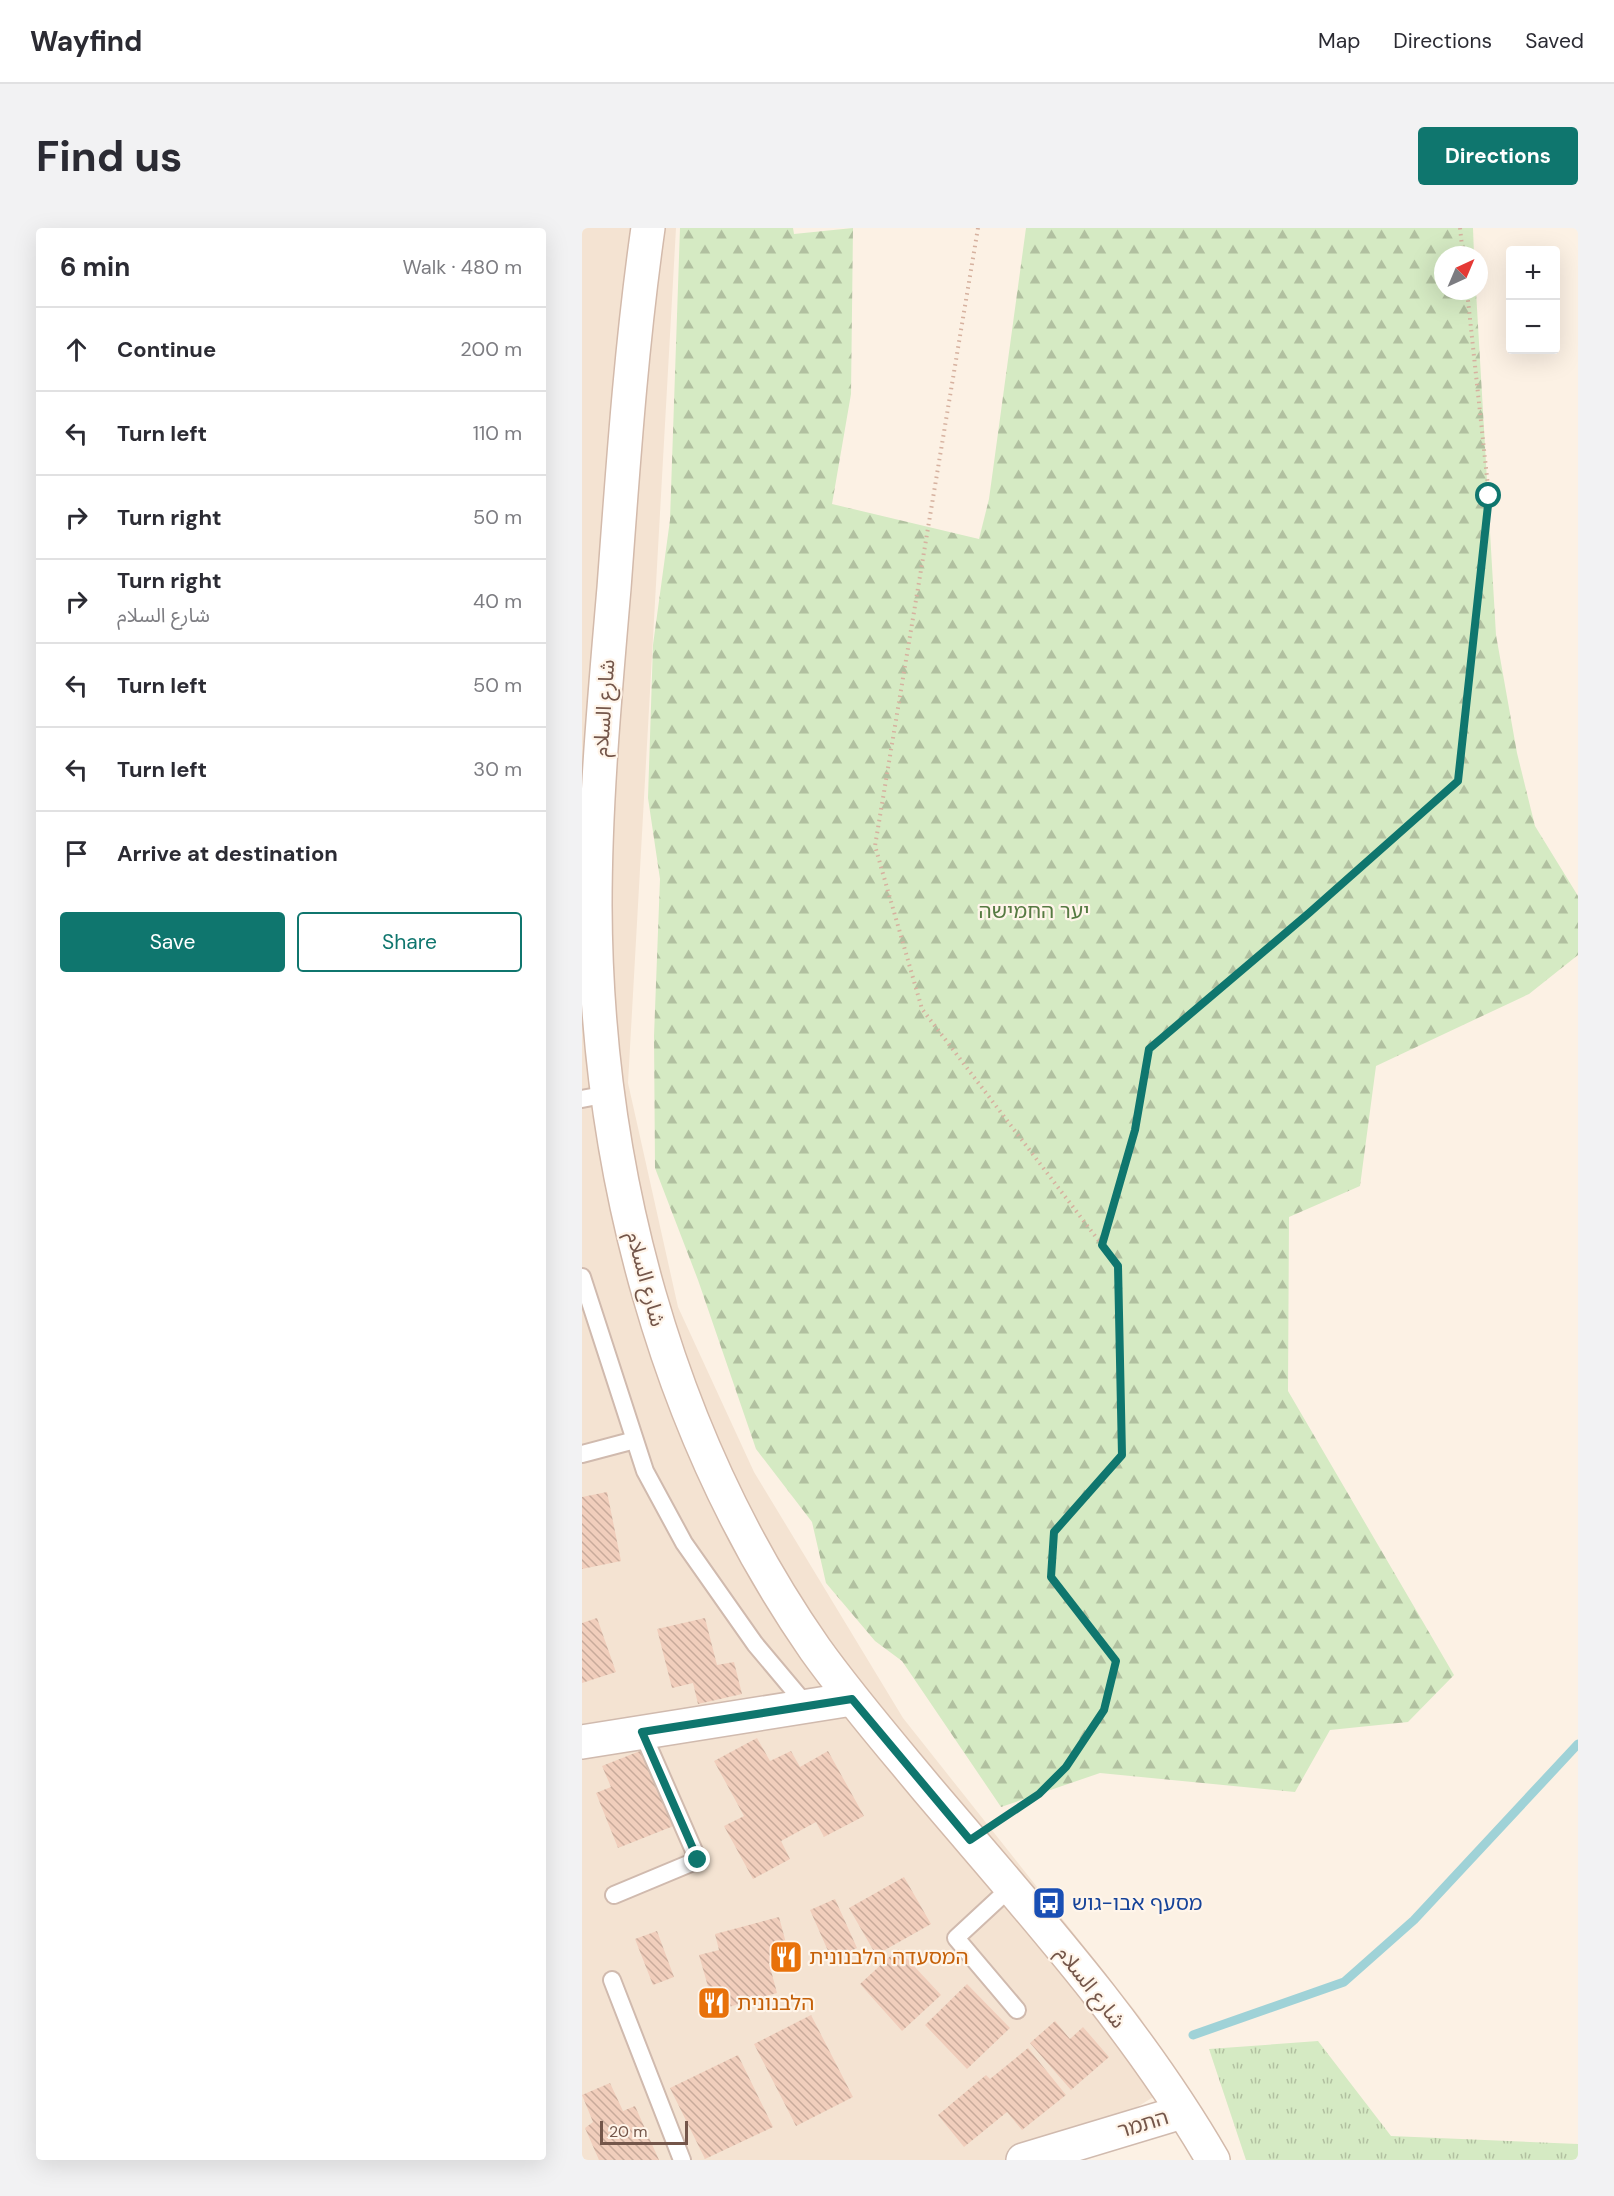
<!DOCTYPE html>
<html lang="en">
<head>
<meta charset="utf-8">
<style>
	body { margin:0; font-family:"DM Sans","Noto Sans Arabic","Noto Sans Hebrew",sans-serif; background:#f2f2f3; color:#2b2b33 }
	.controls { position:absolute; right:18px; top:18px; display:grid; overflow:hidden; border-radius:6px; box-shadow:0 6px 24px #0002 }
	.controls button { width:54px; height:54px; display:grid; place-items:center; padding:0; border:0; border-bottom:2px solid #e1e1e2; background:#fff; color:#2b2b33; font:30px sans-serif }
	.compass { position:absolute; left:852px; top:18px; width:54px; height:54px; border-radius:50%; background:#fff; box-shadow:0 6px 24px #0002; rotate:44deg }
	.scale { position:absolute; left:18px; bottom:15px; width:88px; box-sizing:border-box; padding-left:6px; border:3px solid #74564a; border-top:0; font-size:16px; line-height:21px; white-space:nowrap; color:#74564a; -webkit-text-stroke:4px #fff5ea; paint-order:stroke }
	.stop { position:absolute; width:18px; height:18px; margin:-14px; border:4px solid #0f766e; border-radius:50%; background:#fff }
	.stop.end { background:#0f766e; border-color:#fff; box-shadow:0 2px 6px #0008 }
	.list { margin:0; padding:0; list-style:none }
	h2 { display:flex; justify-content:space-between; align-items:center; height:78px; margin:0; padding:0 24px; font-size:26px }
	h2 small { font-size:20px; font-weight:400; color:#7c7c81 }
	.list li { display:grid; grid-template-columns:39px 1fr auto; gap:18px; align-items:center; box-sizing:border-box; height:84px; padding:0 24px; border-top:2px solid #e1e1e2 }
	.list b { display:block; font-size:22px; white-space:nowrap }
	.list p { margin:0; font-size:20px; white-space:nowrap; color:#7c7c81 }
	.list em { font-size:20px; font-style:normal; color:#7c7c81 }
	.actions { display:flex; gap:12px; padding:18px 24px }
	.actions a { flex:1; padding:14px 0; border:2px solid #0f766e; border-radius:6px; text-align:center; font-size:21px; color:#0f766e }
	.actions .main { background:#0f766e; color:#fff }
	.icon { flex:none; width:33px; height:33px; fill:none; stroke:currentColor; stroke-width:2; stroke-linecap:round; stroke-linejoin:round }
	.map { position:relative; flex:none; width:996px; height:1932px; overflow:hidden; border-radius:6px }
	header { display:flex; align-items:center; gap:36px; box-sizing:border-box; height:84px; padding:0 30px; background:#fff; border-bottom:2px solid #e1e1e2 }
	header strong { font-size:28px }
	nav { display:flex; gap:33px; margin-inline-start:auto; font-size:21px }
	.intro { display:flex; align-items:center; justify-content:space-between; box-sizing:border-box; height:144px; padding:0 36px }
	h1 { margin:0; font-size:42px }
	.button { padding:15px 27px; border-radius:6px; background:#0f766e; color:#fff; font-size:21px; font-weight:700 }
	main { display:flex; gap:36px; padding:0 36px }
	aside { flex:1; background:#fff; border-radius:6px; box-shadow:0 6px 24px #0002 }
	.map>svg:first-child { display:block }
	.residential { fill:#f4e3d2 }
	.grass { fill:url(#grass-tufts) }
	.forest { fill:url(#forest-firs) }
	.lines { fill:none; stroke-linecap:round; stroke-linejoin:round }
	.stream { stroke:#9fd2d7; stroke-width:9 }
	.building { fill:url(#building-back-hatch) }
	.service-casing { stroke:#d0baae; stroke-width:20 }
	.minor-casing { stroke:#d0baae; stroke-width:36 }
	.tertiary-casing { stroke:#d0baae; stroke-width:36 }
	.secondary-casing { stroke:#d3baab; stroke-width:36 }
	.path { stroke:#d6b19f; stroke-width:4; stroke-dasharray:1.5 4.5; stroke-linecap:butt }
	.service { stroke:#fff; stroke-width:16 }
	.minor { stroke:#fff; stroke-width:33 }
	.tertiary { stroke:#fff; stroke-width:33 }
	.secondary { stroke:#fff; stroke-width:33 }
	.route { stroke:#0f766e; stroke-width:8 }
	.labels { text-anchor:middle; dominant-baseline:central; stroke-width:4.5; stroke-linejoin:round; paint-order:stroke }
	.street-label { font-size:21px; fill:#74564a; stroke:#fff5ea }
	.park-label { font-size:21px; fill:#567a42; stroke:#fff5ea }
	.transit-label { font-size:21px; fill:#164399; stroke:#fff5ea; text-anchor:start }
	.food-label { font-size:21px; fill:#c56008; stroke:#fff5ea; text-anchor:start }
</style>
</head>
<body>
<header>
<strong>Wayfind</strong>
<nav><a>Map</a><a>Directions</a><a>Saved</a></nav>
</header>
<div class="intro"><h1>Find us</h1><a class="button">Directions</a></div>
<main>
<aside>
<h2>6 min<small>Walk · 480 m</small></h2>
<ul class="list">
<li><svg class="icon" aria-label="ahead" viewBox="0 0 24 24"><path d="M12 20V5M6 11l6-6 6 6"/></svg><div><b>Continue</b></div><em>200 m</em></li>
<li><svg class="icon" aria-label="left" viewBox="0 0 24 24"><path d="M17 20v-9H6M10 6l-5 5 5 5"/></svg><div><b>Turn left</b></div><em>110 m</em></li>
<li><svg class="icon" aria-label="right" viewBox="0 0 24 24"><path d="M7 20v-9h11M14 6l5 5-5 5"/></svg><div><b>Turn right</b></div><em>50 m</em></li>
<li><svg class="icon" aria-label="right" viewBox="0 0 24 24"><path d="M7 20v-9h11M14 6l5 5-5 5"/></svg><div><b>Turn right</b><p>شارع السلام</p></div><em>40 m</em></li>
<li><svg class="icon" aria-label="left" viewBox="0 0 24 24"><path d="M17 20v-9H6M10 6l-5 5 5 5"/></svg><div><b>Turn left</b></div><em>50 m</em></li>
<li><svg class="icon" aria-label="left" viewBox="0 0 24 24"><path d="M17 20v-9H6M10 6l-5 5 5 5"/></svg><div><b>Turn left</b></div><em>30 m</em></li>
<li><svg class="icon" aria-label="arrive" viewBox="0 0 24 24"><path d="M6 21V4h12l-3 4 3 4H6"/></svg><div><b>Arrive at destination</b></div></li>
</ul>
<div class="actions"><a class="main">Save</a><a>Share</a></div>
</aside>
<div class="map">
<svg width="996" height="1932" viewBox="0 0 996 1932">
	<defs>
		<pattern id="grass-tufts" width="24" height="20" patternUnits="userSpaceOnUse" patternTransform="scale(1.5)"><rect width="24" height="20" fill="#d5eac3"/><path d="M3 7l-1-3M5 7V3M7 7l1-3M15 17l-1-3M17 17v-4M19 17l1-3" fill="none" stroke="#b1c0a0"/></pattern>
		<pattern id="forest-firs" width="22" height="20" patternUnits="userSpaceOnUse" patternTransform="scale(1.5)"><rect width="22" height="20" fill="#d5eac3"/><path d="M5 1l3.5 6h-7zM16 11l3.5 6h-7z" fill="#b1c0a0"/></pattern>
		<pattern id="building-back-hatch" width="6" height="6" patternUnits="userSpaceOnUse" patternTransform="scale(1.5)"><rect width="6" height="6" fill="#f1cebc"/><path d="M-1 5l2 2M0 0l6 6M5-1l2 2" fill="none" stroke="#c8aa9b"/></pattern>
	</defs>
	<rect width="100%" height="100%" fill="#fcf1e4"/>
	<path class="residential" d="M0,0H94L46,855L96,1079L172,1244L321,1490L558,1789L597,1853L470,1932H0Z"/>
	<path class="grass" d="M736,1813L809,1908L996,1916V1932H664L627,1821Z"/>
	<path class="forest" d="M98,0H211L212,6L271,0L269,166L250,276L397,311L407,271L444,0H891L892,27H861V63H894L914,407L935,525L953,598L996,668V727L947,766L794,838L778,958L707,989L706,1163L872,1447L826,1494L748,1502L713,1564L518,1545L419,1579L320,1433L293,1413L244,1355L230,1294L174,1221L116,1052L73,940L72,808L78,651L66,570L71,417L88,292Z"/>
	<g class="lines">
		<path class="stream" d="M611,1807L762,1754L832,1692L996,1516"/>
	</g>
	<path class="building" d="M25,1264L39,1333L0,1341V1269Z
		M15,1390L34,1444L0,1455V1395Z
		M123,1390L135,1437L152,1434L160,1466L116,1476L111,1455L90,1460L75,1401Z
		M175,1510L188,1533L209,1523L218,1539L246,1523L282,1588L242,1609L234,1594L199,1613L208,1631L171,1651L142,1598L162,1588L132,1533Z
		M63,1521L94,1597L36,1620L14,1565L29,1559L20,1538Z
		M322,1649L349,1696L294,1727L267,1680Z
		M253,1671L275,1720L250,1732L228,1682Z
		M197,1689L208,1730L187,1735L195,1765L133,1783L117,1727L137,1722L133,1706Z
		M75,1703L92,1749L71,1757L53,1711Z
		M316,1721L359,1767L320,1803L278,1756Z
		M385,1756L428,1800L385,1841L343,1797Z
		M229,1787L271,1869L214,1898L172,1816Z
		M473,1793L488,1811L501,1799L527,1829L489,1862L448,1815Z
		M446,1820L484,1867L440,1902L425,1884L382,1919L356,1887L404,1847L408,1851Z
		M156,1827L191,1899L123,1931L88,1860Z
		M28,1855L41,1883L53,1878L77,1932H17L3,1900L11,1894L0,1867Z"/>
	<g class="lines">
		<g class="service-casing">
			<path id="service" d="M0,871L26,866
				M0,1049L63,1243L102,1315L173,1416L225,1478
				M0,1226L53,1212
				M428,1660L374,1710L435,1782
				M32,1667L116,1632L60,1504
				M30,1752L100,1932"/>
		</g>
		<g class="minor-casing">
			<path id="minor" d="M0,1514L270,1471"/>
		</g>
		<g class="tertiary-casing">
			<path id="tertiary" d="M441,1932L600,1884"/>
		</g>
		<g class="secondary-casing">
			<path id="secondary" d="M66,0C49,119 41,239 32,360C23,466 13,572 13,678C14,939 83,1205 233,1421C268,1470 307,1515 346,1562C446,1680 553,1797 631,1932"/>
		</g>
		<path class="path" d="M396,0L293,618L340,781L536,1038L540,1227L472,1304L469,1349L534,1433L522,1482L484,1539L457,1566L414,1595
			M878,0L881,27
			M520,1016L553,902L567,821L727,685L876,553L907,268L885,63"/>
		<use href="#service" class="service"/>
		<use href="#minor" class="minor"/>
		<use href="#tertiary" class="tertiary"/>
		<use href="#secondary" class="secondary"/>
	</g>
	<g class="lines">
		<path class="route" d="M116,1632L60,1504L270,1471L388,1612L457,1566L484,1539L522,1482L534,1433L469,1349L472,1304L540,1227L536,1038L520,1017L553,902L567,821L727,685L876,553L907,268"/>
	</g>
	<defs>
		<g id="bus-square" transform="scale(1.725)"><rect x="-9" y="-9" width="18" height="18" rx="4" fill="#1a4fb4" stroke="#fff5ea"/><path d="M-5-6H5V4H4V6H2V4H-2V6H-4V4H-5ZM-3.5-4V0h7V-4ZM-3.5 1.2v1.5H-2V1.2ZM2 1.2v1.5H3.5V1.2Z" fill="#fff"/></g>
		<g id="restaurant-square" transform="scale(1.725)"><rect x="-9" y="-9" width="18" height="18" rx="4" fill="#e8710a" stroke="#fff5ea"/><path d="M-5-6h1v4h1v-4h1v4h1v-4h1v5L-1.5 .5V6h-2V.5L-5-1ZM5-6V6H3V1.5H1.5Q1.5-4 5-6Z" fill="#fff"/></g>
	</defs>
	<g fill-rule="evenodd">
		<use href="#bus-square" x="467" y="1675"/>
		<use href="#restaurant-square" x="204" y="1729"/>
		<use href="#restaurant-square" x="132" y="1775"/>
	</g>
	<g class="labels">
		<g class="street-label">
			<text transform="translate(22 480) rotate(-86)">شارع السلام</text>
			<text transform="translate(64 1051) rotate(75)">شارع السلام</text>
			<text transform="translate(509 1759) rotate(52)">شارع السلام</text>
			<text transform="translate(561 1896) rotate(-17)">התמר</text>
		</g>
		<g class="park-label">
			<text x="452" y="683">יער החמישה</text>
		</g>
		<g class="transit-label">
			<text x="490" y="1675">מסעף אבו-גוש</text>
		</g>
		<g class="food-label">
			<text x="227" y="1729">המסעדה הלבנונית</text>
			<text x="155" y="1775">הלבנונית</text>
		</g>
	</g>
</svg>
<div class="controls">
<button>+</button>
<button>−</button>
</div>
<svg class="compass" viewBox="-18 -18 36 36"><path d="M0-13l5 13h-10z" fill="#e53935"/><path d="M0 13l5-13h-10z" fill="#7c7c81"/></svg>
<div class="scale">20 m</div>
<div class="stop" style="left:907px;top:268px"></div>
<div class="stop end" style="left:116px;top:1632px"></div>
</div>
</main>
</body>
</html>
